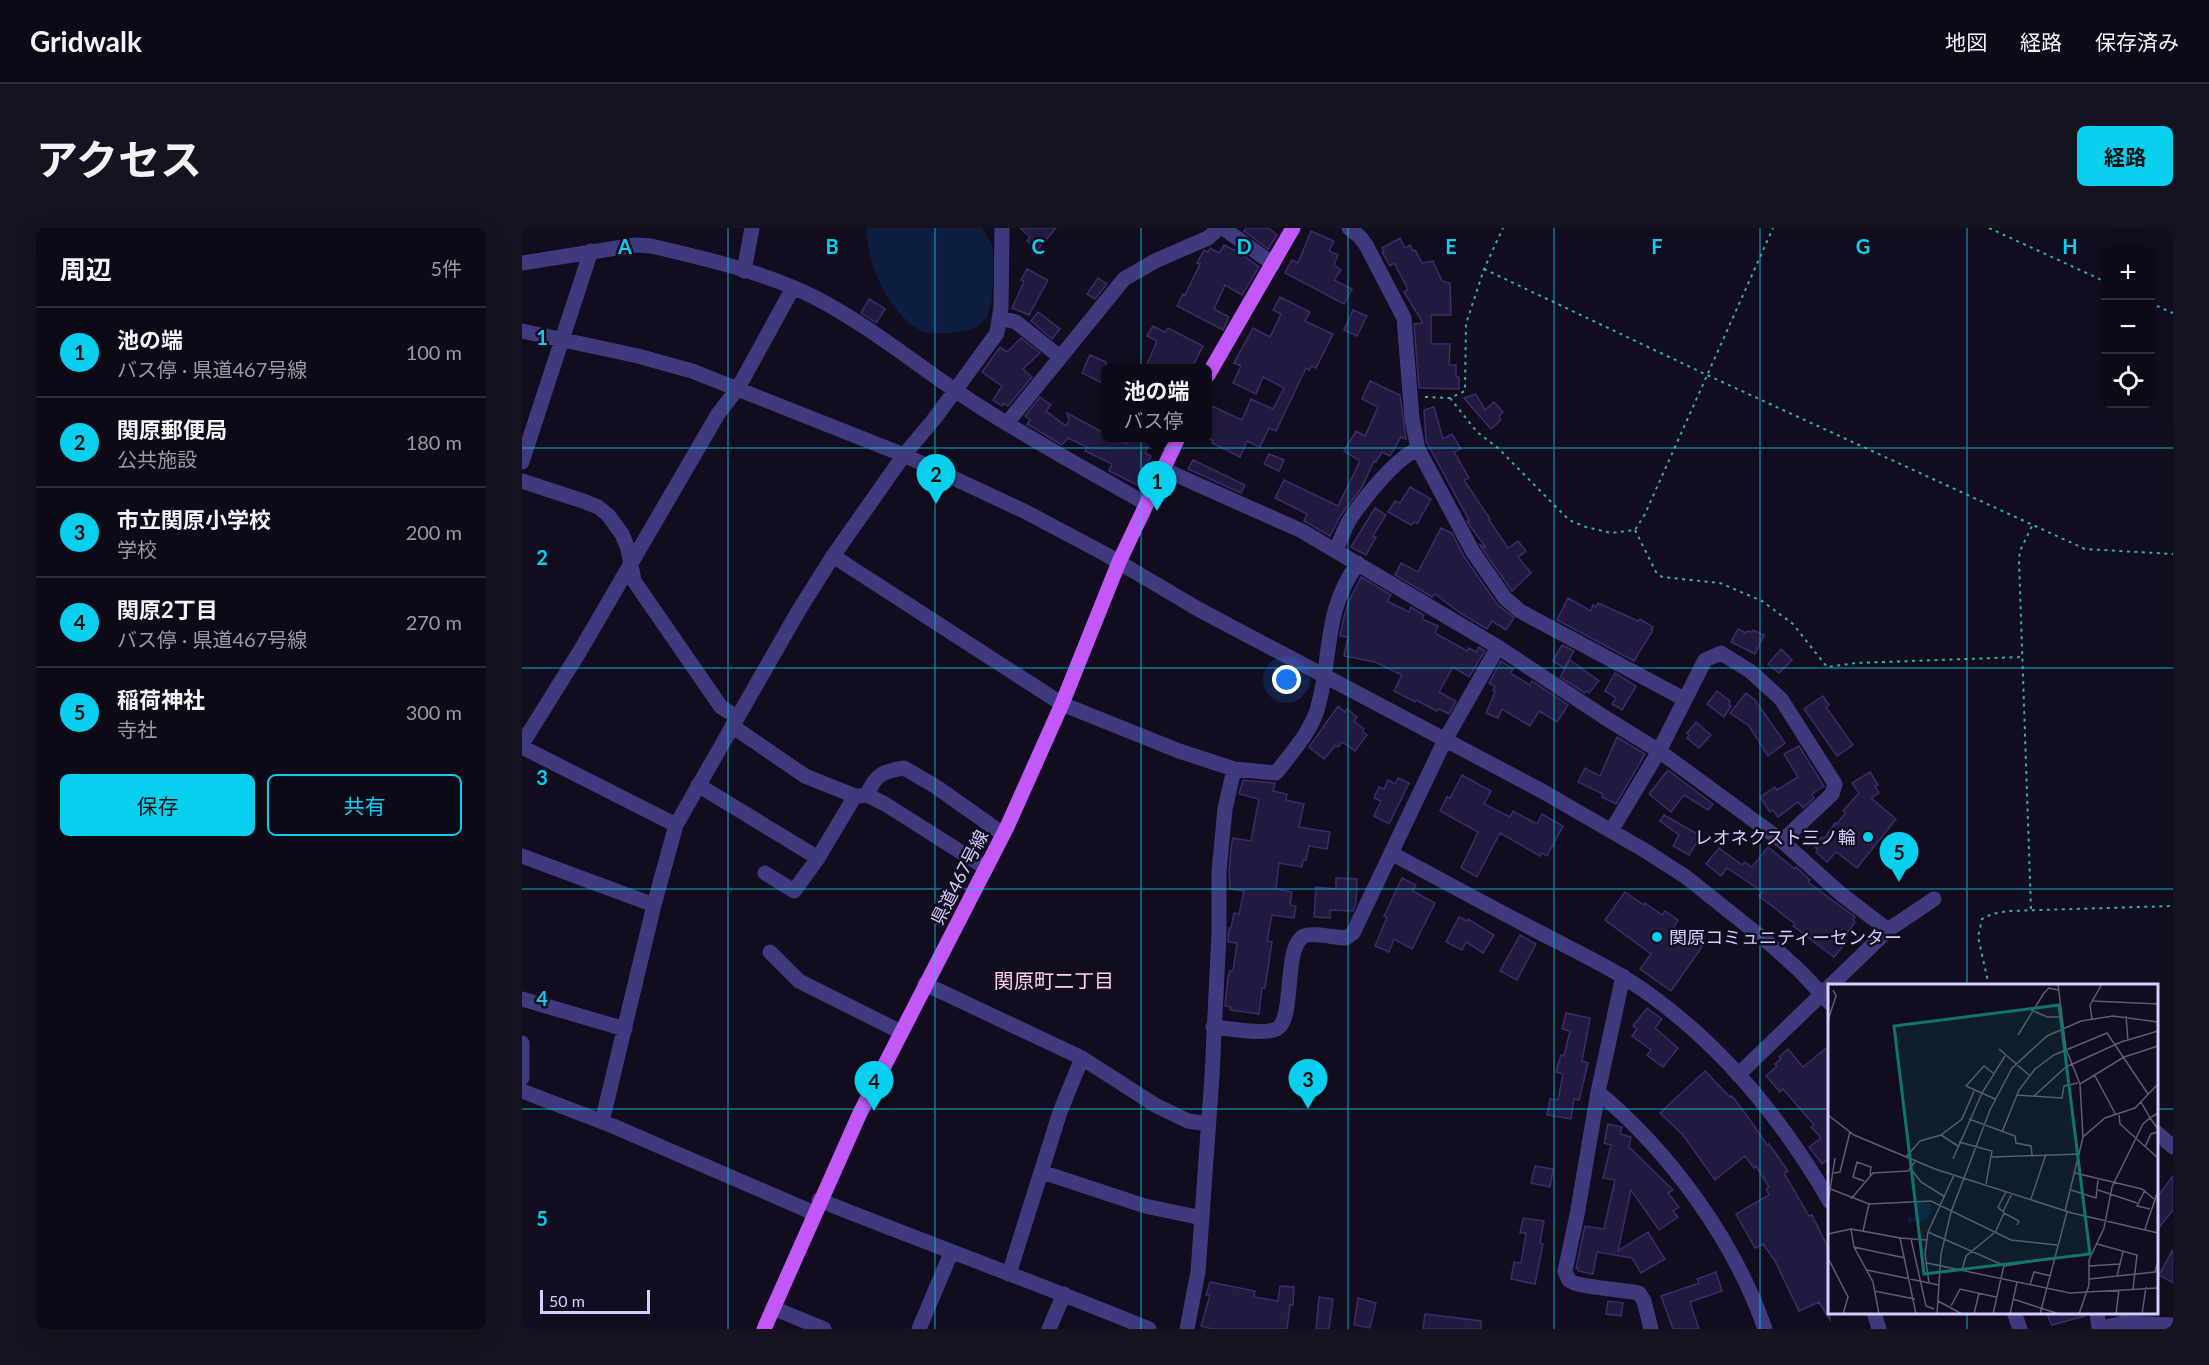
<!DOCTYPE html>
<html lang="ja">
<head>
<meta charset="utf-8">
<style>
	body { margin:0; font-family:Lato,"Noto Sans JP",sans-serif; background:#161320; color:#f1f3f6 }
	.controls { position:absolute; right:18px; top:18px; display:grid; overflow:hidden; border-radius:9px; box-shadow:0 6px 24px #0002 }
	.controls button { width:54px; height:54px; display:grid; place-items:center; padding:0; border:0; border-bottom:2px solid #2d2b36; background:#0d0a17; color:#f1f3f6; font:30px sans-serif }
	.scale { position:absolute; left:18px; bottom:15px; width:110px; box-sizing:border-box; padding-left:6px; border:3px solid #d4cdfd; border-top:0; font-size:16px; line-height:21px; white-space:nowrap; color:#d4cdfd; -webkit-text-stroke:4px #110d1f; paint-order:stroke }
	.you { position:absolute; left:765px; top:452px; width:21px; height:21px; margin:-15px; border:4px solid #fff; border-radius:50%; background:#1a73e8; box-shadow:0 0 0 9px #1a73e833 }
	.badge { display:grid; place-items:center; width:39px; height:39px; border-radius:50%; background:#08cfee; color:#111; font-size:20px; font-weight:700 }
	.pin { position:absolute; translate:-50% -50px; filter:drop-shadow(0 2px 3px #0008) }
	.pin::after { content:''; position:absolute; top:32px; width:21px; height:18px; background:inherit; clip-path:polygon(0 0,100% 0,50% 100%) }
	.popup { position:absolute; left:579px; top:136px; width:111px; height:78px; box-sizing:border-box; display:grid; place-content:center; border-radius:9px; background:#0d0a17; filter:drop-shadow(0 2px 4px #0005); font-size:20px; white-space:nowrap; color:#9a9aa1 }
	.popup b { font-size:22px; color:#f1f3f6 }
	.popup::after { content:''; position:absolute; left:50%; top:100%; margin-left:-12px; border:12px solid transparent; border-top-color:#0d0a17 }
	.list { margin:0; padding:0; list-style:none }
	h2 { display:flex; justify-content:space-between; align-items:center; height:78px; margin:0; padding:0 24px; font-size:26px }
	h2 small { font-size:20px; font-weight:400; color:#9a9aa1 }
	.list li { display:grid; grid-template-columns:39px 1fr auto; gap:18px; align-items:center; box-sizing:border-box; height:90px; padding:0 24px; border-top:2px solid #2d2b36 }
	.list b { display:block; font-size:22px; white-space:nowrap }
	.list p { margin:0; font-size:20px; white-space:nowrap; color:#9a9aa1 }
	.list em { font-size:20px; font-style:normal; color:#9a9aa1 }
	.actions { display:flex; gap:12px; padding:18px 24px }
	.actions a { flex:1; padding:14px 0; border:2px solid #08cfee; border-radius:9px; text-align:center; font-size:21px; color:#08cfee }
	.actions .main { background:#08cfee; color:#111 }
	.icon { flex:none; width:33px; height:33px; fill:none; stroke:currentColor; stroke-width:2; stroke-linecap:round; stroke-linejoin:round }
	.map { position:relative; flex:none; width:1651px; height:1101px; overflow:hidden; border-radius:9px }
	header { display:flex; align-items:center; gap:36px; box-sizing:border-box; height:84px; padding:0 30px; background:#0d0a17; border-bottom:2px solid #2d2b36 }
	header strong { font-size:28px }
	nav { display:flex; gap:33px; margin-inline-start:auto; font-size:21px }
	.intro { display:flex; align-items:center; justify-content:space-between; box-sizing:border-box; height:144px; padding:0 36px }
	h1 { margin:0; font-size:42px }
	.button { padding:15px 27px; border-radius:9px; background:#08cfee; color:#111; font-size:21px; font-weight:700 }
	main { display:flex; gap:36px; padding:0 36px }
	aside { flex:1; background:#0d0a17; border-radius:9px; box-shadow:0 6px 24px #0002 }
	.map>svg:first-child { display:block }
	.water { fill:#0d1d3f }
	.building { fill:#231a3f; stroke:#3b2d6b; stroke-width:1.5 }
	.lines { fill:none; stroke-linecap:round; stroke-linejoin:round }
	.path { stroke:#32adaa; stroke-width:2; stroke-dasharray:3 4.5; stroke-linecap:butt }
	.minor { stroke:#3f3a7d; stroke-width:15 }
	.major { stroke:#c358f9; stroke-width:15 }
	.grid { fill:none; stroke:#08cfee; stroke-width:1.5; stroke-opacity:0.55 }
	.poi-dot { fill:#08cfee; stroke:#110d1f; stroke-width:2 }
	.labels { text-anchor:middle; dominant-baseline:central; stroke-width:5; stroke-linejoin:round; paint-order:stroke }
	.poi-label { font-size:18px; fill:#d4cdfd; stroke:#110d1f; text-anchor:end }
	.street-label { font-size:18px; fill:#d4cdfd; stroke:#110d1f }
	.neighbourhood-label { font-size:20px; fill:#fdcfeb; stroke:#110d1f }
	.inset-road { fill:none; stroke:#5f5a78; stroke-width:1.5 }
	.view { fill:#0f766e; fill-opacity:0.15; stroke:#0f766e; stroke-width:3 }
	.inset-edge { fill:none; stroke:#d4cdfd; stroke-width:3 }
	.grid-label { font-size:20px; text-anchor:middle; font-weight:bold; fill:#08cfee; stroke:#110d1f; stroke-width:5; stroke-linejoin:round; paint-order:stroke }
</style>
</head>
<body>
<header>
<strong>Gridwalk</strong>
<nav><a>地図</a><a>経路</a><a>保存済み</a></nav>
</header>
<div class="intro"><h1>アクセス</h1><a class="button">経路</a></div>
<main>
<aside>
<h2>周辺<small>5件</small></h2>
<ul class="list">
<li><span class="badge">1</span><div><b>池の端</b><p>バス停 · 県道467号線</p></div><em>100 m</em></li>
<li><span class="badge">2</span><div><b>関原郵便局</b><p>公共施設</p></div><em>180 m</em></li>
<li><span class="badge">3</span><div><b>市立関原小学校</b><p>学校</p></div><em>200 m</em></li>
<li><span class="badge">4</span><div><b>関原2丁目</b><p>バス停 · 県道467号線</p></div><em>270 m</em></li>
<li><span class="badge">5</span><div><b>稲荷神社</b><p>寺社</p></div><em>300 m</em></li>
</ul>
<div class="actions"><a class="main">保存</a><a>共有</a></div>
</aside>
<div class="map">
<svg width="1651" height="1101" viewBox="0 0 1651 1101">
	<rect width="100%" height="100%" fill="#110d1f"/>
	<path class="water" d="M345,0H459C473,15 472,27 471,47C470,85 469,103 425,105C415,105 403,107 394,100C365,79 344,36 345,0Z"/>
	<path class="building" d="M498,0H534L515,22L505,13L508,9Z
		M724,0H746L755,7L746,21L722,3Z
		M789,3L812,13L807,23L816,27L812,37L819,42L812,52L830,61L822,76L763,45L770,32L776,35Z
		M878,10L883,20L888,17L891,23L893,22L900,35L911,33L920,53L928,55L929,87H909V116H928L927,137H934V149H937V161L897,160L892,96L901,95L882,64L886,61L872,35L868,38L860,24L862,23L860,20Z
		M702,17L712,22L713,21L737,39L720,67L703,57L692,81L707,89L701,102L655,78L661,66L663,67L678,36L675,35L682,22L686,24L688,20L697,25Z
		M505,41L526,52L507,87L490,80L502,54L499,52Z
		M576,50L585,56L573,71L565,66Z
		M758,69L788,84L783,93L811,106L794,140L790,138L787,142L784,140L754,203L747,200L738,219L725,213L718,229L690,215L691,213L686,210V186L690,178L720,192L729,171L751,181L762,160L741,149L734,166L711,155L719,138L712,135L731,100L748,109L759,86L751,82Z
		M347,71L363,81L354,95L339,85Z
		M831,82L845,88L835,108L822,102Z
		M516,84L538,101L530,111L509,93Z
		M631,98L643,104L646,100L681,118L669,141H623L635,113L625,108Z
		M499,110L518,125L501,141L510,149L486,178L482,175L480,178L471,172L480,158L460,144L478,119L485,124Z
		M568,127L584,134V157L560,145Z
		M848,153L878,167L884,211L879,209L868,228L860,224L854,234L852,233L840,259L819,287L808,308L782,293L785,286L753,270L762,252L816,278L838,233L822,223L834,203L843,208L856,179L840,171Z
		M954,166L963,182L972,174L981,184L977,188L979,192L969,201L942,170Z
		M518,169L529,177L524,183L544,198L547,192L545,185L584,206V210H592L605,216L607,210H630L623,225L629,228L620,246L626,249L621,260L587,243L590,236L563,223L565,219L546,210L540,217L505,196L508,192L503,188Z
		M912,179L921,211L930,206L939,221L932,224L947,250L942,252L968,291L967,292L986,320L996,313L1004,323L996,329L1009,345L990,363L959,319L958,317L964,320L946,295L945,293L948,294L904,213L902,182Z
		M747,226L762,232L757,243L742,236Z
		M671,232L723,257L719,265L666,241Z
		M888,259L909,271L895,296L892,294L889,297L866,284L873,273L878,275Z
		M853,280L864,287L851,308L854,309L844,327L829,319Z
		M919,300L930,305L943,330L975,376L992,390L984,402L970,393L965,401L938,385L913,366L910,369L873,347L879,335L896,344Z
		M839,349L869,367L865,373L887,384L889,379L902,387L900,391L916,398L913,405L945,423L947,420L954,424L957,419L963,423L947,449L931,439L917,464L934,473L927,486L917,481L915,483L894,472L893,474L872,463L880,447L853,434L822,428L826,409L818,408L822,389L827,373Z
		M1046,370L1069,383L1071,377L1074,379L1076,375L1116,393L1118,391L1131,399L1129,401L1131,402L1112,433L1035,392Z
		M1216,401L1224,405L1225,403L1230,404L1231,402L1242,407L1233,426L1209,414Z
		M1040,417L1052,423L1042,440L1031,433Z
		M1259,421L1270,432L1257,445L1246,436Z
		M1048,432L1077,453L1067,465L1065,463L1063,465L1038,449Z
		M979,433L991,441L988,445L1008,457L1010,453L1046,477L1035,494L1017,483L1008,498L980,481L976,490L964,485L973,464L971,462L973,459L967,455Z
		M1093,445L1114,458L1100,482L1090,476L1094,470L1083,463Z
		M1195,463L1208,473L1207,477L1209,478L1202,489L1185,476Z
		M1224,465L1233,472L1263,515L1246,528L1227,498L1208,485Z
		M1301,468L1307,477L1304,479L1331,517L1315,528L1282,481Z
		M816,478L823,484L825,481L835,489L832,493L842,501L840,503L845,507L833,523L820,514L816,519L814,517L802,531L787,519Z
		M1174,494L1189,507L1177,520L1165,510L1167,507L1165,505Z
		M1095,509L1123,526L1094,576L1080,569L1081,566L1056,554L1063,540L1078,548Z
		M1277,518L1302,558L1290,566L1292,570L1281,580L1276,574L1256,589L1251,582L1248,584L1238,569L1253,559L1255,562L1276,549L1262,526Z
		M1146,542L1191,576L1186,582L1162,567L1149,584L1127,566Z
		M1348,544L1356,557L1353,558L1357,565L1349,570L1374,591L1335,640L1314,624L1305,634L1294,624L1296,622L1292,618L1300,609L1302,611L1313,595L1315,596L1324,584L1321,583L1337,565L1330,555Z
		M940,547L969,563L962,576L988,589L991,583L1015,596L1020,586L1041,598L1025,628L1020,625L1018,628L978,605L955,649L939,640L956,604L918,583L925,569L928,570Z
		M876,550L887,555L867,596L852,588L859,573L852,570L857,559L862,561L866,552L873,556Z
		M721,552L753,555L751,563L765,566L764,572L782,576L777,599L808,604L805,621L787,618L784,632H781L780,639L757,635L754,661L770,664L768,677L774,678L772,690L750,687L745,713L750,714L743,760H740L737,786L708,782L709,779L703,778L706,749L708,743H711L715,715L706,714L707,700H709L712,685L717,686L722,663L708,661L707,643L709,620L711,610L729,613L737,571L717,566Z
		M1142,587L1179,608L1167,627L1151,618L1157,607L1138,593Z
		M1246,619L1273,641L1274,639L1288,652L1286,654L1333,689L1331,692L1333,694L1321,710L1325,713L1312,729L1271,698L1273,696L1237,668L1241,664L1205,640L1199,648L1184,636L1197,620L1220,637L1223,634L1230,639Z
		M814,650L835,651L834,675L831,683L808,682V690L792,689L794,659L814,661Z
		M880,650L894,657L891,663L913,675L890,721L872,711L867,724L853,718L865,689L862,688Z
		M1103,664L1122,677L1123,675L1140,687L1143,683L1156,692L1152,699L1180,719L1149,763L1118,741L1129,726L1083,692Z
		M937,689L945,693L946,691L972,707L961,725L944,714L940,722L924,714Z
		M998,707L1014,716L995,752L978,743Z
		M1125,780L1140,791L1133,800L1156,820L1141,839L1125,827L1129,822L1110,808L1115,801L1111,798Z
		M1044,785L1068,790L1060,833L1066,835L1057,872L1052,871L1049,891L1025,887L1028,871L1036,872L1041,846L1034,844L1039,827L1042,828L1048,803L1040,801Z
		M1308,817V930L1300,936L1287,919L1299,910L1289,899L1292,897L1261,861L1258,864L1244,848L1255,838L1253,836L1259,831L1257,829L1266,821L1281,839Z
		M1183,843L1208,869L1210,868L1226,889L1245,917L1247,916L1266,943L1262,945L1287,988L1290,987L1308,1024V1092L1297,1074L1277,1083L1253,1033L1241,1016L1233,1020L1214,986L1247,967L1244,961L1247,959L1234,938L1232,940L1223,928L1193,952L1161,907L1138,885Z
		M1086,896L1100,899L1098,906L1109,909L1107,919L1151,962L1146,965L1157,979L1151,983L1156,989L1137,1002L1109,962L1096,1023L1126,1004L1143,1031L1119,1045L1110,1030L1075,1024L1071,1046L1056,1043V1040H1054L1063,998L1082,1001L1086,983L1093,952L1081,950L1089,917L1082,915Z
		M1013,938L1031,941L1028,959L1009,955Z
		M1651,948V982L1635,1002V969Z
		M1001,990L1022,993L1018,1015L1021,1016L1013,1056L989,1051L992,1034L999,1035L1004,1005H998Z
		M1651,1021V1055L1637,1047Z
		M1194,1044L1200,1063L1168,1074L1177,1101H1151L1139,1068L1177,1055L1175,1051Z
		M688,1054L733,1063L732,1069L756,1073L758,1058L772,1059L771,1077H768L765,1101H690L679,1098L688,1067H684Z
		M797,1069L811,1071L807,1101H794Z
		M836,1070L854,1075L848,1100L832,1097Z
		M1086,1073L1101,1075L1099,1088L1084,1086Z
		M1524,1084H1563V1088L1530,1097Z
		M903,1086L959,1093V1101H901Z"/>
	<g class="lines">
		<path class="path" d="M1467,0L1584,54
			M962,41L1185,147L1563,321L1651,326
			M1628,75L1651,85
			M903,169L928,170L943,163L944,96L962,41L981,0
			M928,170L955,204L976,220L1047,292L1064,299L1089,305L1113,302L1123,286L1251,0
			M1113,302L1134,344L1140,349L1198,355L1240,373L1271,396L1305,439L1334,435L1499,429
			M1509,681L1497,332L1498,323L1511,296
			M1467,758L1456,709L1460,691L1470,686L1486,683L1651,678"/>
		<path class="minor" d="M701,0L751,36
			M827,0L838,9L844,17L882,90L890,191L896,221L951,324L983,370L998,383L1162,471
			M0,35L114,17L129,18C184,31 243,44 294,70C344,96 387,131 434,163C495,204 561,240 625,276
			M222,43L230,0
			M478,90L494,94L538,129
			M0,103L116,128L170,143L382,227L502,283L583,326L676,381L1020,563L1122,622L1164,649L1248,716L1278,743L1308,775
			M485,195L602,51L633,33L686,10L697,0
			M0,234L69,23
			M641,241L780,303L976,419L1082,489L1137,523L1260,613L1319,666L1366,702
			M0,253L61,273L76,279L86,287L100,306L106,321L112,353L199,479L215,489
			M814,322C819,311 823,298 830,288C844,268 874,230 896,221
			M311,328L540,476L657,523L712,541L754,545C770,524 791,502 797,475C810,423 802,382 836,335
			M210,498L283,548L333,568L296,630L272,663L243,645
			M0,516L58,423L196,186L216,160L271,60
			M0,519L154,597
			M176,557L296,630
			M345,567C353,547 361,543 382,540L413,558L481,606
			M336,568L345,567L363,576L464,640
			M1089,603L1137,523L1183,432L1199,425L1228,443L1259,471L1313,556L1310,566L1260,613
			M869,625C917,651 965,677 1013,702C1053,723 1095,742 1131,769C1205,823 1263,896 1308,974
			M0,628L132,677
			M248,724L277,753L379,804
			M1101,748L1076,864L1055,987L1043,1043C1043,1044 1046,1051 1047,1052C1053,1059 1103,1062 1117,1065L1122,1073L1129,1101
			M403,756L560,830L633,877L666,893L686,896
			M0,771L103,801
			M691,799C705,800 745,808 756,800C773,788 761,719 782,708C790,704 814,710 824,710L831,705L923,512L976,419
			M0,815V850
			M1216,847L1366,702L1412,671
			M0,863L91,898L292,985
			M1076,864C1148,924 1212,1012 1243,1101
			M80,894L132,677L154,597L277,382L311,328L382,227L413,190L475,105L479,79L480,0
			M1634,904L1651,919
			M520,944L623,978L680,990
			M297,972C407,1016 518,1056 627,1101
			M487,1046L538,884L560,830
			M251,1080L302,1101
			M1352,1084L1357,1101
			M1492,1084L1498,1101
			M1575,1084L1577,1101
			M397,1101L429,1025
			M527,1101L542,1066
			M665,1101L676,1044L690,848L697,705V643L703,581L712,541
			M1577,1101L1601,1095L1651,1097"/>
		<path class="major" d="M686,147L771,0
			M242,1101L338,885L485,599L540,476L597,334L656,210"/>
	</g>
	<path class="grid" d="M206,0V1101M413,0V1101M619,0V1101M826,0V1101M1032,0V1101M1238,0V1101M1445,0V758M0,220H1651M0,440H1651M0,661H1651M0,881H1308M1634,881H1651M1445,1084V1101"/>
	<g class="poi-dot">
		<circle cx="1346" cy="609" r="6"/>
		<circle cx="1135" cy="709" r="6"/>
	</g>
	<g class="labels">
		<g class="poi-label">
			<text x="1334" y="609">レオネクスト三ノ輪</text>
			<text x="1147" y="709" text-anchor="start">関原コミュニティーセンター</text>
		</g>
		<g class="street-label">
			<text transform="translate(437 649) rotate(-63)">県道467号線</text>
		</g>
		<g class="neighbourhood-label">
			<text x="532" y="752">関原町二丁目</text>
		</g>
	</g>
	<g transform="translate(1306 756)">
		<rect width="330" height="330" fill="#110d1f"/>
		<path d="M100,218L105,227L102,231L95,237L79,238L81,232L85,235L89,219Z" fill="#0d1d3f"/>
		<path class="inset-road" d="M230,0L238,65L252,100L255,153M265,17L330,20M203,26L219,33H232M298,32L300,57M264,35L262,21L274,0M0,36L8,12L5,6M190,51L216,9L221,4L230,6M171,65L201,91M165,89L156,82L138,102L167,115M266,90L288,131M252,100L296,73L330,62M189,111L234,114L236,102L250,99M206,112L238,83L293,58L330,47M313,118L322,134L330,129M0,131L26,151L107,185L244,229L330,249M291,131L292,140L330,174M141,135L187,152L188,159L203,162L204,171M174,148L191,106L207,85L226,71L279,49L320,110M113,151L130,162M131,158L164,167L158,200M317,163L323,150L330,148M78,173L92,157L113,151L134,135L146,107M164,173L252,170M125,175L154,109L177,72M83,185L93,198L117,213M6,189L12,188L22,148M247,189L314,205L326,215M36,197L25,193L29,178L43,183L42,191M0,204L41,220L103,217L183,256L229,261M243,206L268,214L270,196M270,206L309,219M317,206L309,222L322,225M23,215L45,189L80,187L88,176M203,215L218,170M0,219L7,174M237,227L255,153L277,134L307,124L330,100M175,228L170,223L178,208M175,228L184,209M317,245L330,207M35,247L41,220M100,248L177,282L226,274M167,249L176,229L191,237L189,241M0,250L23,245M72,254L99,256M83,255L98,322L106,325M269,260L309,271L305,305M26,263L77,274M0,274L20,313L15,330M99,279L242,309L330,304M261,282L292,280M39,286L111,301M134,286L138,272L166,249M289,292L295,268M261,295L327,288L330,277M101,299L97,270L100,248L126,191M202,301L206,288L223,292M46,307L87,315M185,315L231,330M110,317L134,330M123,322L132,305L168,313M51,330L45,298L26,263L23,245L72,254L88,330M109,330L113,270L123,228L162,126L184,84L219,52L253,37L285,32L330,38M146,330L151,309M165,330L176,281M182,330L189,298M212,330L239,228M251,330L261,301V276L276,244L284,203L315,140L322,134L330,145M288,330L291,306M314,330L318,303"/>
		<path class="view" d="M231,21L262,270L96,290L66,42Z"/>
		<rect width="330" height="330" class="inset-edge"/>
	</g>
	<g class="grid-label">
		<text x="103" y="26">A</text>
		<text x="310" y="26">B</text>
		<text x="516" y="26">C</text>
		<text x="722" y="26">D</text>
		<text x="929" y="26">E</text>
		<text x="1135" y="26">F</text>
		<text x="1341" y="26">G</text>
		<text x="1548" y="26">H</text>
		<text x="20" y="117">1</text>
		<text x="20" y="337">2</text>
		<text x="20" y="557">3</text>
		<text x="20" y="778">4</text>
		<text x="20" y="998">5</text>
	</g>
</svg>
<div class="controls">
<button>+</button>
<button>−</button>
<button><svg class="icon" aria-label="locate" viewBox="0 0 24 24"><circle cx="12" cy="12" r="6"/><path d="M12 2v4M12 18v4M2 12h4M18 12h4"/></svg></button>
</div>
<div class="scale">50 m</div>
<div class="you"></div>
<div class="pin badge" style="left:635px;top:283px">1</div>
<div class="popup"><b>池の端</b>バス停</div>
<div class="pin badge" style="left:414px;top:276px">2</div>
<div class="pin badge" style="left:786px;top:881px">3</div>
<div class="pin badge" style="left:352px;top:883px">4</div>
<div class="pin badge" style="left:1377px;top:654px">5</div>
</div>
</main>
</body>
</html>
